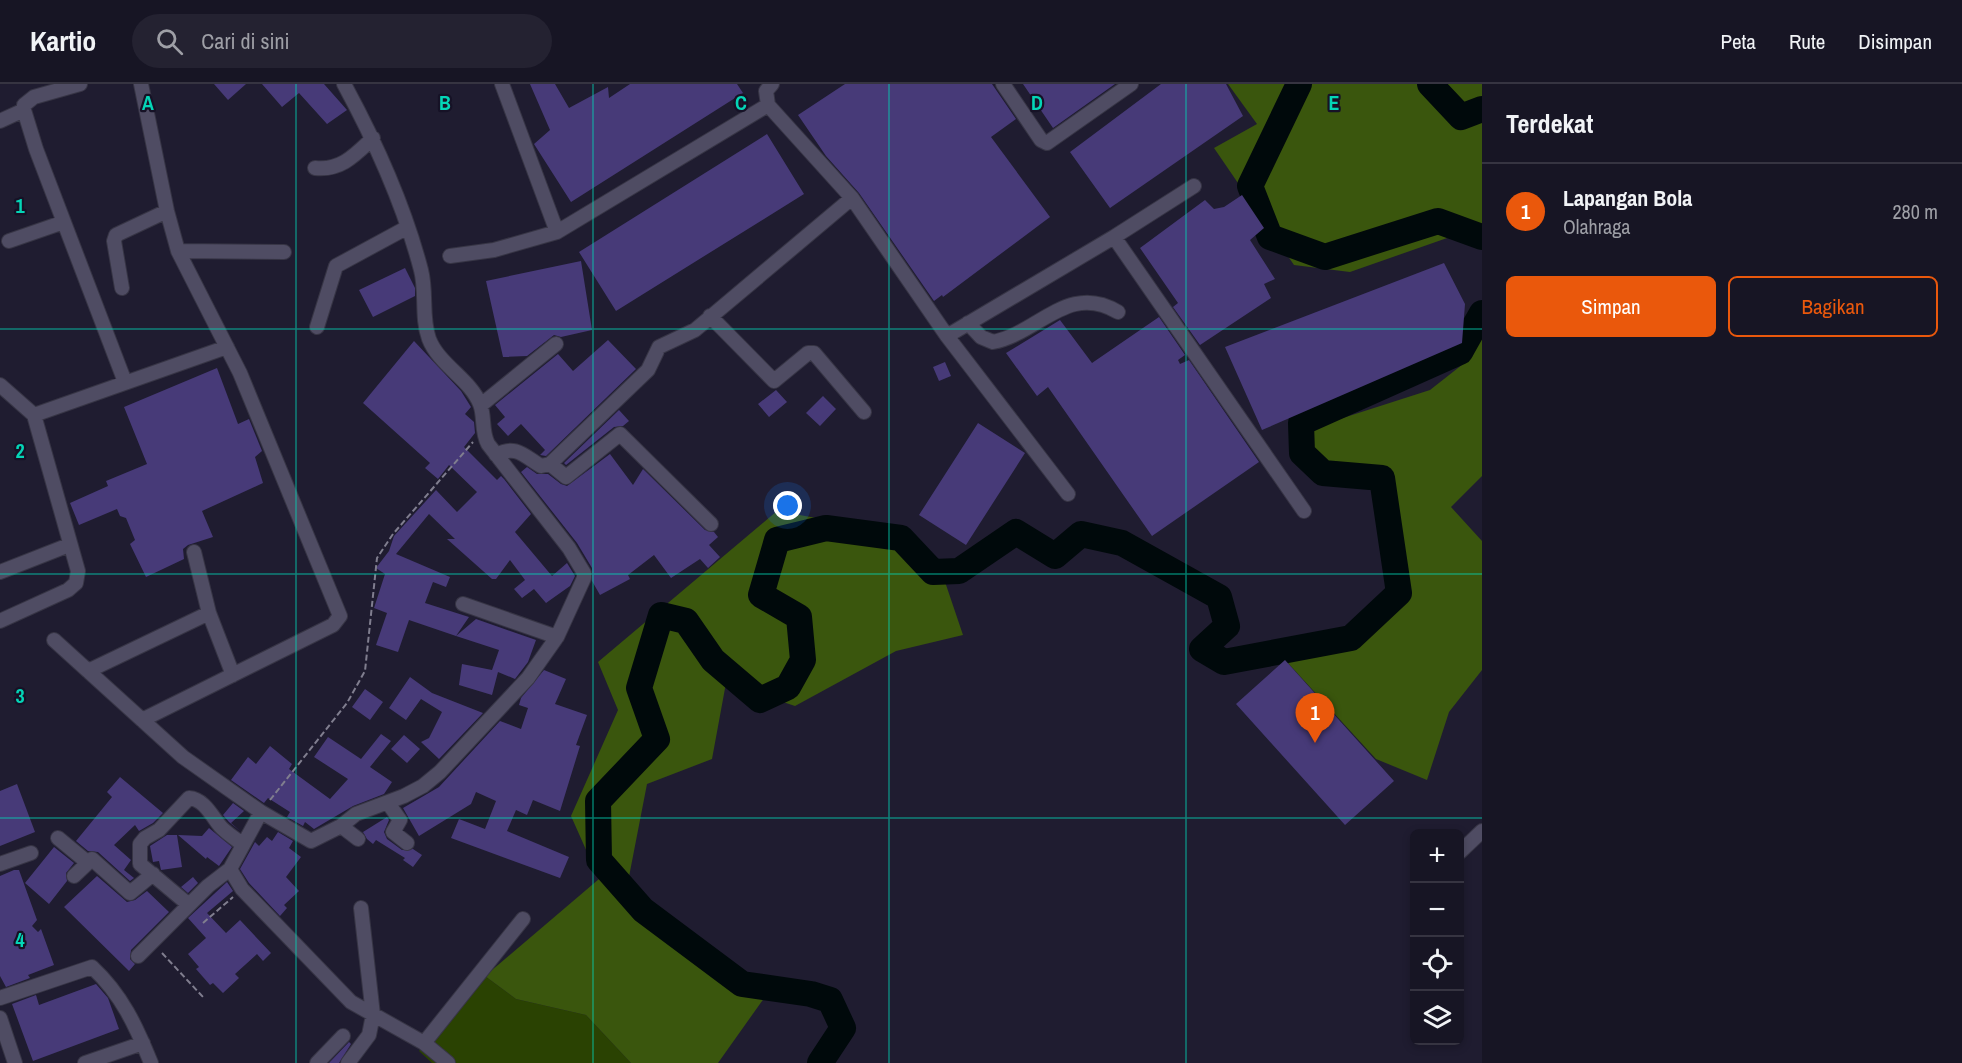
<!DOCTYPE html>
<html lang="id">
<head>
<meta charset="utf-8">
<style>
	body { margin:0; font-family:"Archivo Narrow",sans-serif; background:#242231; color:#f1f3f6 }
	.controls { position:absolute; right:18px; bottom:18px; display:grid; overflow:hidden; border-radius:9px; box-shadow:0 3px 9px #0003 }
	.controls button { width:54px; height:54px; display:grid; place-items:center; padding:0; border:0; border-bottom:2px solid #363441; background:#171524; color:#f1f3f6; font:30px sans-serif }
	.you { position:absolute; left:788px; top:422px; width:21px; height:21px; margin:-15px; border:4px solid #fff; border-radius:50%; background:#1a73e8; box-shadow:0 0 0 9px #1a73e833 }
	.badge { display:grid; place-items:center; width:39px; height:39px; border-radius:50%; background:#ea580c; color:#fff; font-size:20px; font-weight:700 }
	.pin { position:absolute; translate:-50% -50px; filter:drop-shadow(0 2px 3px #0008) }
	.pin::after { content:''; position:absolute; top:32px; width:21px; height:18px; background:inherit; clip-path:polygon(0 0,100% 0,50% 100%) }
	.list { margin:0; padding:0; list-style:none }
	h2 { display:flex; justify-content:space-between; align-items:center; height:78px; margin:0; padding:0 24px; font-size:26px }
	h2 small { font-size:20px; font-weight:400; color:#9e9fa6 }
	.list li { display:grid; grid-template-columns:39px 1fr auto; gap:18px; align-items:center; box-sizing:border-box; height:96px; padding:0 24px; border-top:2px solid #363441 }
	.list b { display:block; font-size:22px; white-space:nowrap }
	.list p { margin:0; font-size:20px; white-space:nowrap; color:#9e9fa6 }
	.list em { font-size:20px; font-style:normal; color:#9e9fa6 }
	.actions { display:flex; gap:12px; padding:18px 24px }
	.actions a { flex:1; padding:14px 0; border:2px solid #ea580c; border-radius:9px; text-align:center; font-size:21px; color:#ea580c }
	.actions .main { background:#ea580c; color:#fff }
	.icon { flex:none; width:33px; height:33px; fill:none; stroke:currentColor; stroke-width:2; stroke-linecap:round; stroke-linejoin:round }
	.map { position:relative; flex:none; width:1482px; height:979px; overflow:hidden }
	header { display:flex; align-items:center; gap:36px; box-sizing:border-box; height:84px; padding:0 30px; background:#171524; border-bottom:2px solid #363441 }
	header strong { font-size:28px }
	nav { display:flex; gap:33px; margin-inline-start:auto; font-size:21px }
	.search { width:420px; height:54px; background:#242231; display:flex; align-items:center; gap:15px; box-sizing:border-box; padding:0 21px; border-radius:33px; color:#9e9fa6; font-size:22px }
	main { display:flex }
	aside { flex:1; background:#171524 }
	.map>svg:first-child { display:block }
	.green { fill:#2a4202 }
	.forest { fill:#3a560d }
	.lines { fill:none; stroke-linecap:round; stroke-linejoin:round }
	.river { stroke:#00090b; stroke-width:26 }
	.building { fill:#473a78 }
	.minor-casing { stroke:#373545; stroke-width:16 }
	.path { stroke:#807e8f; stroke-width:2; stroke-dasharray:6 3; stroke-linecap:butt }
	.minor { stroke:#4f4c63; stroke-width:14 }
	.grid { fill:none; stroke:#04d5b6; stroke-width:1.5; stroke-opacity:0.55 }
	.grid-label { font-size:20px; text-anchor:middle; font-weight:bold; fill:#04d5b6; stroke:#161226; stroke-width:4.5; stroke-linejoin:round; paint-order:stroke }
</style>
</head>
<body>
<header>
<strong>Kartio</strong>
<div class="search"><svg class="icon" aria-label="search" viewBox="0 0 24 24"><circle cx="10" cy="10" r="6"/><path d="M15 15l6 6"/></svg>Cari di sini</div>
<nav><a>Peta</a><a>Rute</a><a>Disimpan</a></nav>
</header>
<main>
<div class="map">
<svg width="1482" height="979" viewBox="0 0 1482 979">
	<rect width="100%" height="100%" fill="#1f1c30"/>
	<path class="green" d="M485,892L516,915L586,931L631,979H432L419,967Z"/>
	<path class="forest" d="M1228,0H1482V166L1470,146L1350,188L1294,181L1214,64L1257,40Z
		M1482,252V392L1451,423L1482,457V586L1449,628L1427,696L1376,675L1276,566L1369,548L1406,514L1399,430L1365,398L1298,381L1296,349L1430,306L1472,273Z
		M777,427L912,451L940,483L963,551L896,567L795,622L726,599L712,675L647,700L627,803L767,910L718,979H631L586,931L516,915L485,892L599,795L571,732L618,626L598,578Z"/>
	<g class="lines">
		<path class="river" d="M1299,0L1250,102L1270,153L1325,173L1438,137L1482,153
			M1430,0L1461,33L1482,25
			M820,979L843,944L830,916L811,910L742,900L643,826L599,776L598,717L657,655L639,604L661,531L686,537L713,576L760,616L788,603L803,576L799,533L761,511L777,456L826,444L901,454L933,488L959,487L1016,448L1055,472L1081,450L1122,459L1219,513L1227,542L1202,565L1224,578L1351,554L1399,509L1382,394L1323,389L1302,369L1301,339L1460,268L1482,229"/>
	</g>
	<path class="building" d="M214,0H246L228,16Z
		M262,0H324L347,26L327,40L299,9L282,23Z
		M530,0H555L569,24L608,3L609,14L630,0H737L743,9L571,118L534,60L550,46Z
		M845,0H992L1016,35L991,53L1050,133L943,213L942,211L934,217L859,109L826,72L798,31Z
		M1023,0H1115L1053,44Z
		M1161,0H1226L1243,32L1110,124L1070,68Z
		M767,50L804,110L616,227L579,168Z
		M1242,111L1264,144L1250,156L1275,195L1264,200L1271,214L1200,261L1173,223L1178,219L1140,164L1205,116L1214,125L1224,123Z
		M581,177L592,246L561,253L554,251L527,272L503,273L486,197Z
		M1444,179L1465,220L1462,259L1262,346L1225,263Z
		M405,184L415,204V212L373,233L359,206Z
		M1159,233L1185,271L1178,276L1180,280L1189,276L1259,378L1152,452L1048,303L1037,312L1006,269L1060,236L1092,279Z
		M608,256L636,285L546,372L540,371L545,366L521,340L508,352L497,340L505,333L495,321L558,270L573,287Z
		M414,257L461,307L471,323L465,330L474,338L475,349L464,363L497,396L501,392L504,395L531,430L515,448L552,492L567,479L575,492L570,502L546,519L534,505L522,514L514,505L525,496L510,476L496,495H492L447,455H455L429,430L396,470L450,493L446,503L433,498L425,519L469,533L456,552L409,536L398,568L376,561L387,529L374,524L385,490L376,484L389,467L394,452L436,406L457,428L477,408L449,381L438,395L425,384L430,379L363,319Z
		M945,278L951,292L939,297L933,283Z
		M217,284L238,340L249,335L262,367L255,373L263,399L202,427L213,453L188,461L183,465L184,475L146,493L130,460L135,456L126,434L120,432L117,425L79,441L70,419L108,402L106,397L147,380L124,323Z
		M776,306L787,318L769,333L758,320Z
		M823,312L836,325L820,342L806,329Z
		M619,326L629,337L623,342L614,343L566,381L564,379Z
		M978,339L1025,369L966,461L919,431Z
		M610,370L633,401L643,385L705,446L714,448L718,453L709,461L720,473L708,484L700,475L671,494L654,471L628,491L630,495L600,511L592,497V484L577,459L521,388L527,383L537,390H548L561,400L567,402Z
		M476,535L536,556L528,578L515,595L498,588L492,611L459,601L462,580L492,586L499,566L456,552Z
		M1285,576L1394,697L1345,741L1236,620Z
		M544,586L566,595L555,620L587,631L576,661L580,662L560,727L533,716L527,731L516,726L507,747L569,773L560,794L451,754L459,735L485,745L496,717L476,708L471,720L419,752L403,724L439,703L500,637L521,645L528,624L519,621L521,614Z
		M410,593L432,609L483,629L439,675L421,658L429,654L442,628L421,615L406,636L389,624Z
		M365,605L383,618L370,636L352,623Z
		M381,650L391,657L370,683L392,698L384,710L353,722L314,745L305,738L303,742L287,733L290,728L268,714L264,719L231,696L248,673L256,680L270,662L292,680L289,685L330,715L348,695L314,673L328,653L361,675Z
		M404,651L420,665L407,679L391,665Z
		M120,693L163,729L153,739L139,747L135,741L114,761L131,776L124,786L134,794L130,797L98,768L88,767L76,757L112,713L107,708Z
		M17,700L35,748L0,762V707Z
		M233,719L244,727L231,739L240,747L229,738L223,731Z
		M387,733L389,736L384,748L387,755L402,766L413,765L422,771L413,783L403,776L405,774L376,756L373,760L367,755L363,748Z
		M209,744L232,763L219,782L207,773L206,775L178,751L202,752Z
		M278,748L293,757L289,764L301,773L286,793L299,807L284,821L287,824L280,832L249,799L240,785L255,758L259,762L267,753L272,757Z
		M167,751H177L182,783L161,786L159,777L153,778L150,762Z
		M54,763L74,779L66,789L67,797L49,820L25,799Z
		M14,786H19L37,836L32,842L38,848L41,845L54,881L28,891L30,894L6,903L0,892V792Z
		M97,792L127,818L135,816L147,807L169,828L131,866L130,875L135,880L129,887L64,823Z
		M193,793L198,799L188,809L181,803Z
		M227,798L233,807L207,829L226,849L240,836L271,869L263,877L257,870L235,890L239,894L223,909L213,899L210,901L196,885L199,883L188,870L206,854L188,834Z
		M96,900L108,914L119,945L33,977L12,920L36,911L39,921Z
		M349,958L351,960L339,979H329Z"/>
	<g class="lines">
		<g class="minor-casing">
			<path id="minor" d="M141,0L167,127L178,167L240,289L340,532L333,541L142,636
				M502,0L557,148
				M772,0L766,7L768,21L852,114L947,252L1068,410
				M1003,0L1041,56L1047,59L1131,0
				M24,26V21L34,13L80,0
				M0,37L24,26L36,65L125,298
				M315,84C341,87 355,71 373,54
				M1114,153L1304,427
				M9,157L64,138
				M178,167L284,168
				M450,172L494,166L557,148L768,21
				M122,204L114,157L116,151L167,127
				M710,232L774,297L808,269H814L864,328
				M968,239L981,253L993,258C1039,249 1068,198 1118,228
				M317,243L336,182L408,143
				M947,252L1114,153L1194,102
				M0,301L34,331
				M481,321L556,260
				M496,371C516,360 524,372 541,382L550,380L648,286L659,263L695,246L852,114
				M550,380L566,393L620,350L711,440
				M194,468L209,529L233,591
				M0,488L69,461
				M463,520L557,553
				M0,537L68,506L76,499L78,487L34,331L227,263
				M54,556L183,673L261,728L311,757L341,742L356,730L404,712L423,702L440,688L528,594L557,553L584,494V489L569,464L488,360C481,347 485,332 480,320C470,295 439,281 429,255C421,233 427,209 421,186C404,121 376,59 344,0
				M88,587L209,529
				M388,719L400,736L393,748L407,759
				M261,728L230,785L242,805L351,918L424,959L523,835
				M341,742L358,755
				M58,754L87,778
				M1460,768L1482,747
				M0,780L31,769
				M74,792L92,775L130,809L153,790
				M189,821L140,780V760L145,754L159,746L189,714C204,715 212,732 220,742C226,749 236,755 243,761
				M138,872L208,802L230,785
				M0,914L92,883C122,911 136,942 151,979
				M0,934L15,979
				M424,959L448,979
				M85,979L143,959
				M317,979L343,952
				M348,979L369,951L373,931L361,824"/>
		</g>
		<path class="path" d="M270,716L347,619L365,587L377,474L393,450L473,358
			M203,839L233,813
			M162,869L203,913"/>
		<use href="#minor" class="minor"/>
	</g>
	<path class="grid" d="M296,0V979M593,0V979M889,0V979M1186,0V979M0,245H1482M0,490H1482M0,734H1482"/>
	<g class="grid-label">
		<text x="148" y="26">A</text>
		<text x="445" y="26">B</text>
		<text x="741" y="26">C</text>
		<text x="1037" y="26">D</text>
		<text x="1334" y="26">E</text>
		<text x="20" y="129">1</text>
		<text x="20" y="374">2</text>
		<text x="20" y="619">3</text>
		<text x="20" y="863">4</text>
	</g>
</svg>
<div class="controls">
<button>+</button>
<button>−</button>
<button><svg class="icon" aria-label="locate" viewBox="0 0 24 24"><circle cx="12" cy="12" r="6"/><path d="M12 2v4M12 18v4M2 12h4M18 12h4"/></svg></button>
<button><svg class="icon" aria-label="layers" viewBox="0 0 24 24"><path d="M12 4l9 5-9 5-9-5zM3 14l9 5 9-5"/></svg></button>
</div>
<div class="you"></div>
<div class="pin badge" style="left:1315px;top:659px">1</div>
</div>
<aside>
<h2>Terdekat<small></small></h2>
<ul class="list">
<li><span class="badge">1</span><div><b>Lapangan Bola</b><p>Olahraga</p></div><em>280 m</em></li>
</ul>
<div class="actions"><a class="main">Simpan</a><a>Bagikan</a></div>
</aside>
</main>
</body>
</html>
